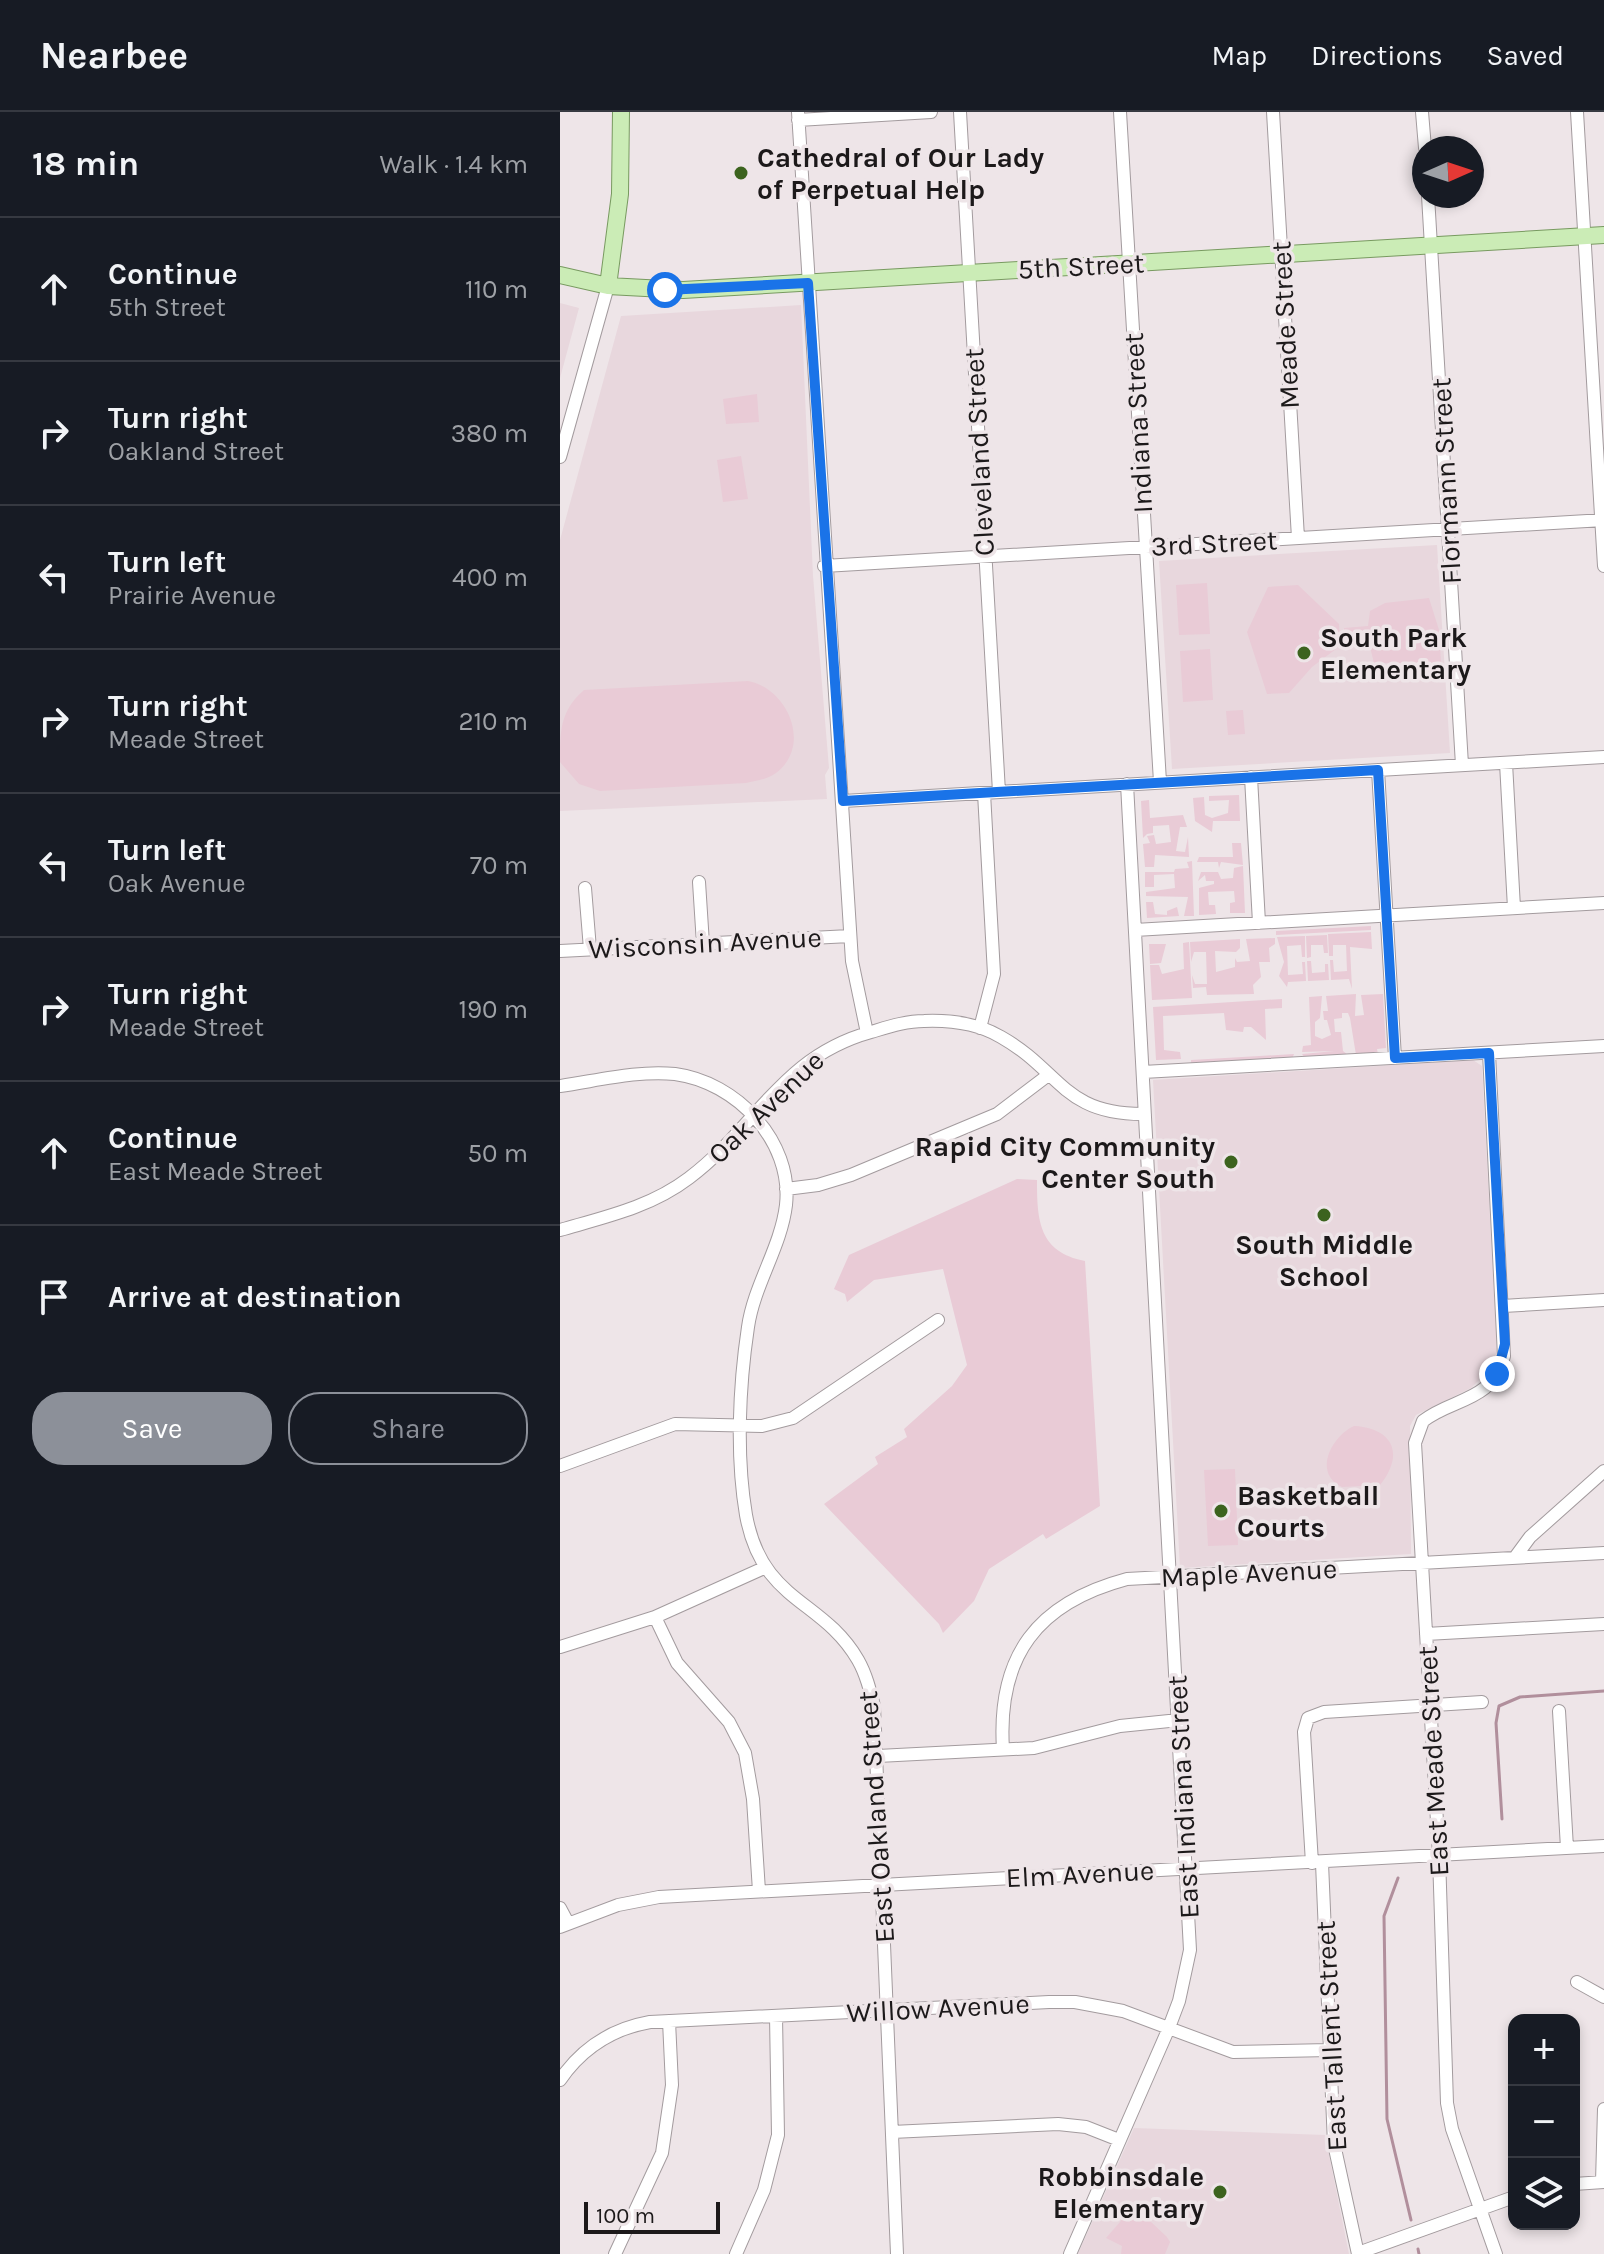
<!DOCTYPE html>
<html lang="en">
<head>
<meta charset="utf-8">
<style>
	body { margin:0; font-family:Karla,sans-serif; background:#242831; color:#f1f3f6 }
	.controls { position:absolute; right:24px; bottom:24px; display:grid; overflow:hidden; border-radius:16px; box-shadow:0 4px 12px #0003 }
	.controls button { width:72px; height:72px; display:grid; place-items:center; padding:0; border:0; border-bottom:2px solid #363941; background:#171b24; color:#f1f3f6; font:40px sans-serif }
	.compass { position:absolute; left:852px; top:24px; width:72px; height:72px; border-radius:50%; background:#171b24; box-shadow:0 4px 12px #0003; rotate:87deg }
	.scale { position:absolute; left:24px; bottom:20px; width:136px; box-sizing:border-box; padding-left:8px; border:4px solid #1c191a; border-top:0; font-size:22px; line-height:28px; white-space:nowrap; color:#1c191a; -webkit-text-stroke:6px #eee5e8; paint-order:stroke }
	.stop { position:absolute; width:24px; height:24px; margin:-18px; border:6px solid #1a73e8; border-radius:50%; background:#fff }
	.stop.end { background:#1a73e8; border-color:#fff; box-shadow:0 2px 8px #0008 }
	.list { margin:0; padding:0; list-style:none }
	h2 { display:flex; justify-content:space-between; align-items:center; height:104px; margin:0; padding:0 32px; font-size:34px }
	h2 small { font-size:26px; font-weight:400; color:#9ea1a6 }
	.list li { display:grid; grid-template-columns:52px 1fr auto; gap:24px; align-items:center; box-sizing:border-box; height:144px; padding:0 32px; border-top:2px solid #363941 }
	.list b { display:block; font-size:30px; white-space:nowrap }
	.list p { margin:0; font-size:26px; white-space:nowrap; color:#9ea1a6 }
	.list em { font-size:26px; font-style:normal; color:#9ea1a6 }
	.actions { display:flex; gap:16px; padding:24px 32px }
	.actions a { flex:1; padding:18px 0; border:2px solid #8c9099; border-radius:32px; text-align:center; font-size:28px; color:#8c9099 }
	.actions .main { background:#8c9099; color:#fff }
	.icon { flex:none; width:44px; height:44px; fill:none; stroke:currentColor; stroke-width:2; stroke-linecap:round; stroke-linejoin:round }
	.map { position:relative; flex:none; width:1044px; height:2142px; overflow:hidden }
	header { display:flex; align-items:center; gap:48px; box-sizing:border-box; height:112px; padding:0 40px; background:#171b24; border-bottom:2px solid #363941 }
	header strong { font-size:38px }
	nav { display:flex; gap:44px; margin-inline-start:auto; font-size:28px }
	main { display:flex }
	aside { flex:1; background:#171b24 }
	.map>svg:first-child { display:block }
	.built { fill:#e8d7dd }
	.green { fill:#e9cbd6 }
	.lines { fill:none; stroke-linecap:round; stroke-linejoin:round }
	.stream { stroke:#b18f9c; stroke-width:3 }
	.minor-casing { stroke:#a39b9e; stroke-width:14 }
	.major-casing { stroke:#789a60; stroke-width:18 }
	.minor { stroke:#fff; stroke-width:12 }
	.major { stroke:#cbecb6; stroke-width:16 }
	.route { stroke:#1a73e8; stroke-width:10 }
	.poi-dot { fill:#3c631e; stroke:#eee5e8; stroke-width:3 }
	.labels { text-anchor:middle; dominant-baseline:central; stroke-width:7; stroke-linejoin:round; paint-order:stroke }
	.poi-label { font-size:28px; font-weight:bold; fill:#1c191a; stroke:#eee5e8; text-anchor:start }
	.street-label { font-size:28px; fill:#1c191a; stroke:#eee5e8 }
</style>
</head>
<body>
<header>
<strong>Nearbee</strong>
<nav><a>Map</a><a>Directions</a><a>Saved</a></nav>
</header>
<main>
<aside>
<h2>18 min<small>Walk · 1.4 km</small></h2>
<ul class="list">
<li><svg class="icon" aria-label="ahead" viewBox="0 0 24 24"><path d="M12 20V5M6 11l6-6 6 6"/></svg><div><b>Continue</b><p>5th Street</p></div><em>110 m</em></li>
<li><svg class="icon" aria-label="right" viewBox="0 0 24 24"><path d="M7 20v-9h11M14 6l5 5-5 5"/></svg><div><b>Turn right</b><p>Oakland Street</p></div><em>380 m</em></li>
<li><svg class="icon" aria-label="left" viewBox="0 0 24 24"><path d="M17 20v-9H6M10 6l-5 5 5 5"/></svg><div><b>Turn left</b><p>Prairie Avenue</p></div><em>400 m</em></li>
<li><svg class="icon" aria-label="right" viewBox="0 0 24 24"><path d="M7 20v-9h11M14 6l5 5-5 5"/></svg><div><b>Turn right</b><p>Meade Street</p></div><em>210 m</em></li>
<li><svg class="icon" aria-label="left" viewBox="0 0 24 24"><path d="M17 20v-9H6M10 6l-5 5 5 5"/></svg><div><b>Turn left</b><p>Oak Avenue</p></div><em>70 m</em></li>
<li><svg class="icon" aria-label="right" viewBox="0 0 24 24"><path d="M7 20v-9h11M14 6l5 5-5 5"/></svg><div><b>Turn right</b><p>Meade Street</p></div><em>190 m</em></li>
<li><svg class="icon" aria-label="ahead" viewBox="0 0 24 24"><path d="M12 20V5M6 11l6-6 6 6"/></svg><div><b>Continue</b><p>East Meade Street</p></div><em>50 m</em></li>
<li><svg class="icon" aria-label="arrive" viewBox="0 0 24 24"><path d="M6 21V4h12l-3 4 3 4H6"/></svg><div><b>Arrive at destination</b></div></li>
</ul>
<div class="actions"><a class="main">Save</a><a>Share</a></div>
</aside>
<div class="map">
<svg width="1044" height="2142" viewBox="0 0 1044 2142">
	<rect width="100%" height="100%" fill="#eee5e8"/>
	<path class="built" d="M0,191L19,196L0,266Z
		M241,193L253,464L269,656L265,663L267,687L0,699V428L61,204Z
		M877,433L890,641L612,657L599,449Z
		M913,948L922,954L937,1240L926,1261L911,1276L856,1303L850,1314L851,1442L620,1456L593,968Z
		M574,2016L765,2023L789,2142H518Z"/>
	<path class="green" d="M197,282L199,310L166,312L163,287Z
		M181,344L188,387L163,390L157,348Z
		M647,471L650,522L619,523L616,473Z
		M738,473L779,512L780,534L752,555L729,581L707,582L687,520L708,475Z
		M869,486L879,518L881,551H814L809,531L784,532V516L808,514L810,499L825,491Z
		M650,537L653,588L623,590L620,539Z
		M188,569C227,576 253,633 216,661C208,667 196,669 186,671L40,679L19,672L0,650C0,619 0,599 24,578Z
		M683,598L685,622L668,623L666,599Z
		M679,683L680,709H653L652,720L635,709L633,686L644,685L645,703L652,706L668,701L669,688L649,689V684Z
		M589,688L590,706L623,703L627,715H620L616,739L625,740L628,725L629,745L595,743L594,755H585L583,732L590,731L587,724L594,723L596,732L611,730L609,713L593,714V721L587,722L583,726L581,689Z
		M672,731H681L683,753L661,750L659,756L658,750H637L639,745H673Z
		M632,749L634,804H624L628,785L586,784V780L615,776L614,762L594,763V775H585V760H614L615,757L629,756L627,750Z
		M683,754L685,801H670V791L675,790L674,779L648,780L649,793H655L656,802L639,803V776L654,772V769H646L645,763L638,769L641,760H658L661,767L673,766L674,756Z
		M586,790H593L595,802L607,803V799L617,795L619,804L587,806Z
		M811,814V818L716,823V819Z
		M811,820L812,837L790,835L792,877L789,867L771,868L770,848H773L774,860L787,859L786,833H773V844H769L768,822Z
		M767,823L768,841H764L763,833H751V845L747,846L746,824Z
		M745,824V845H742L741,833L727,834L728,863L743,862L742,850H745L746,869L728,870L727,875L719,864L724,850L717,825Z
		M715,826V832L709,836L710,850H699L701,865L693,873L694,882L647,883L646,875L633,876L632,863L635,872H647L646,840H634L631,850L630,830L680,827V836L676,840L655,839L656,860L675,855V846L677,850L690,849L686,827Z
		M629,830L632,886L592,888L590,853H599L602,862L624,857L623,831Z
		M589,832H606L601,851L590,852Z
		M747,849H751L752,861L765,860V852H768L769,868L748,869Z
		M796,882L795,904L804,903L801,883L823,882L826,936L817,937L818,942L796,943L790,906L788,901H782V906L774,907L775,920H781L783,939L788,943L745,946L742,942L775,939L742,940L743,934L751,933L749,885L762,884L760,906L755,910V924L762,927L771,923L767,908H764L763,899H768L766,884Z
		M722,887V896L705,897L706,928L691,915H684L683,920L666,918L664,901L603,904L604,938L620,940L621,947L596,948L593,895Z
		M734,942L732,947L631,952V948Z
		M457,1067L477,1068C477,1109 479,1140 525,1149L540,1394L486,1427L483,1422L429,1457L414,1489L383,1521L379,1512L264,1392L318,1352L315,1345L347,1325L344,1317L392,1274L407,1253L383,1157L314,1168L287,1190L285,1182L274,1177L289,1143Z
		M794,1314C833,1316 845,1342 820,1373L782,1375C752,1361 772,1324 794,1314Z
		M675,1357L678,1433L648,1434L644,1358Z
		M574,2094L607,2125L610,2130L605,2142H561L562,2134L546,2126Z"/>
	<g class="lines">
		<path class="stream" d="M942,1707L936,1611L939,1594L960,1585L1044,1579
			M838,1766L824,1804L827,2007L851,2108
			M858,2137L859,2142"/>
		<g class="minor-casing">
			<path id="minor" d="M238,0L292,849L307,921
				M400,0L439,680
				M560,0L600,670
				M713,0L738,426
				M862,0L865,36
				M1017,0L1044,454
				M238,8L371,0
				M868,84L902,653
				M0,345L48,174
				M264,454L1044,408
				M946,651L954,796
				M818,658L835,946
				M691,665L699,811
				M283,689L1044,645
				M139,770L143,832
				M25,776L30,837
				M575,818L1044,791
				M0,839L290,824
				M420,916L434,862L424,681
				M929,941L944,1244C933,1290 892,1286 863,1309L855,1331L879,1744L887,1991L892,2017L936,2142
				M583,960L1044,934
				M0,974C36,969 78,958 115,962C176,970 233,1029 226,1093C221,1135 194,1173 188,1215C179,1275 176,1344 186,1403C202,1491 262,1486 298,1548C306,1562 310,1578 314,1594L337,2142
				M226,1077L258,1073L291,1063L413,1012L437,1002L487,964
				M0,1118C45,1105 91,1095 129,1066C197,1015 221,945 311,920C328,915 346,909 364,909C390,908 419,912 441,925C501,959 503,1003 585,1002
				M943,1194L1044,1188
				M0,1354L115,1312L202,1314L233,1306L378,1208
				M956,1444L970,1425L1044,1359
				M95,1505L117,1551L169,1610L185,1641L193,1687L199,1779
				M866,1522L1044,1512
				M0,1535L95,1505L204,1456
				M999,1599L1007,1736
				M443,1637C437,1544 477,1491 567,1467L1044,1441
				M318,1644L474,1636L560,1614L619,1608
				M752,1751L744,1620L748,1606L764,1600L922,1590
				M762,1751L774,2032L798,2142
				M0,1796L8,1811
				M0,1815L58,1793L99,1785L1044,1734
				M1017,1870L1044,1885
				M0,1968C22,1936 51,1917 90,1910L489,1890H515L563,1899L673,1940L769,1938
				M332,2020L498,2012L526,2015L559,2028
				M1042,2070L1044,1997
				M1014,2072L1044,2070
				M798,2141L954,2085
				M55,2142L102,2041L112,1973L109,1909
				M176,2142L204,2078L218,2023L216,1904
				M510,2142L608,1918L619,1889L630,1838L567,672"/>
		</g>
		<g class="major-casing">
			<path id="major" d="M0,163L48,174L123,178L1044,123
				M48,174L60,82L61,0"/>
		</g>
		<use href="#minor" class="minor"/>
		<use href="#major" class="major"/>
	</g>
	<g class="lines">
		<path class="route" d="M105,178L248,171L283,689L818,658L835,946L929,941L945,1232L937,1262"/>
	</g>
	<g class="poi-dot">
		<circle cx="181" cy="61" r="8"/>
		<circle cx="744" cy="541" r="8"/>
		<circle cx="671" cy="1050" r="8"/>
		<circle cx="764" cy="1103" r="8"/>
		<circle cx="661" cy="1399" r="8"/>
		<circle cx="660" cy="2080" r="8"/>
	</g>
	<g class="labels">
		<g class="poi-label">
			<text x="197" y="45">Cathedral of Our Lady<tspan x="197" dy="32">of Perpetual Help</tspan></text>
			<text x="760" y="525">South Park<tspan x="760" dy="32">Elementary</tspan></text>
			<text x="655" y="1034" text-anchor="end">Rapid City Community<tspan x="655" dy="32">Center South</tspan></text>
			<text x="764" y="1132" text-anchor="middle">South Middle<tspan x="764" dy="32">School</tspan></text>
			<text x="677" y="1383">Basketball<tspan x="677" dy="32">Courts</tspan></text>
			<text x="644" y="2064" text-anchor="end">Robbinsdale<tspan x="644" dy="32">Elementary</tspan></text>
		</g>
		<g class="street-label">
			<text transform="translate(521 154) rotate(-3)">5th Street</text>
			<text transform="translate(725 213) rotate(-93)">Meade Street</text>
			<text transform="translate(578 311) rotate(-93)">Indiana Street</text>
			<text transform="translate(419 340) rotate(-93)">Cleveland Street</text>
			<text transform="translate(886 369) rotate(-93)">Flormann Street</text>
			<text transform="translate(654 431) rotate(-3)">3rd Street</text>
			<text transform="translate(145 831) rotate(-3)">Wisconsin Avenue</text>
			<text transform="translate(206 995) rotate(-44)">Oak Avenue</text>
			<text transform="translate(689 1461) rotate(-3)">Maple Avenue</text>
			<text transform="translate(873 1649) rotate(-93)">East Meade Street</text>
			<text transform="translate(623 1685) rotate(-93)">East Indiana Street</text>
			<text transform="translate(316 1705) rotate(-94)">East Oakland Street</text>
			<text transform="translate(520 1762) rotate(-3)">Elm Avenue</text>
			<text transform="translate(378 1896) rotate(-3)">Willow Avenue</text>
			<text transform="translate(771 1924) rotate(-93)">East Tallent Street</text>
		</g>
	</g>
</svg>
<div class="controls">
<button>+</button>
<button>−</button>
<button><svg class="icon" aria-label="layers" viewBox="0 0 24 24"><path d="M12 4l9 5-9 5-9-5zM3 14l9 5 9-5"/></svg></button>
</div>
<svg class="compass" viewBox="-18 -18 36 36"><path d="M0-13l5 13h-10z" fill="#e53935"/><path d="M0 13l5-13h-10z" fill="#9ea1a6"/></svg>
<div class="scale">100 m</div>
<div class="stop" style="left:105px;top:178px"></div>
<div class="stop end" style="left:937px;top:1262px"></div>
</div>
</main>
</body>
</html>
